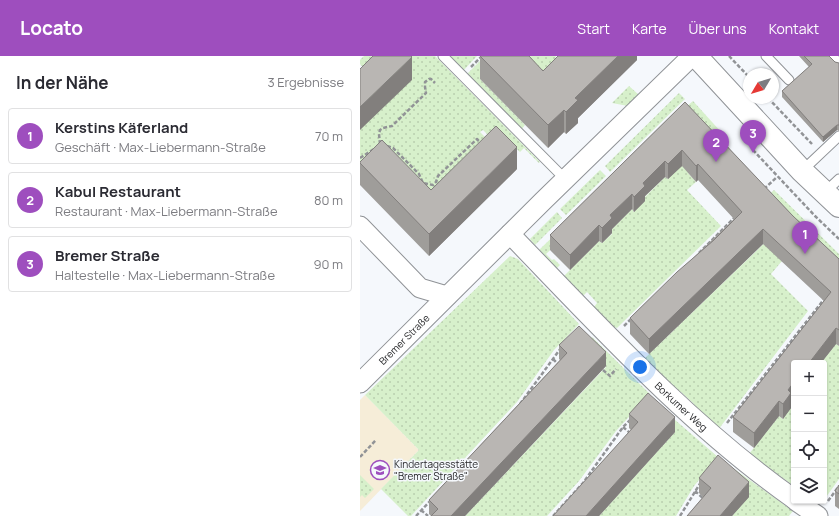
<!DOCTYPE html>
<html lang="de">
<head>
<meta charset="utf-8">
<style>
	body { margin:0; font-family:Manrope,sans-serif; background:#f7f7f7; color:#2b2b33 }
	.controls { position:absolute; right:12px; bottom:12px; display:grid; overflow:hidden; border-radius:4px; box-shadow:0 1px 3px #0004 }
	.controls button { width:36px; height:36px; display:grid; place-items:center; padding:0; border:0; border-bottom:1px solid #e1e1e2; background:#fff; color:#2b2b33; font:20px sans-serif }
	.compass { position:absolute; left:383px; top:12px; width:36px; height:36px; border-radius:50%; background:#fff; box-shadow:0 1px 3px #0004; rotate:232deg }
	.you { position:absolute; left:280px; top:311px; width:14px; height:14px; margin:-10px; border:3px solid #fff; border-radius:50%; background:#1a73e8; box-shadow:0 0 0 6px #1a73e833 }
	.badge { display:grid; place-items:center; width:26px; height:26px; border-radius:50%; background:#9e4ebe; color:#fff; font-size:13px; font-weight:700 }
	.pin { position:absolute; translate:-50% -33px; filter:drop-shadow(0 1px 2px #0008) }
	.pin::after { content:''; position:absolute; top:21px; width:14px; height:12px; background:inherit; clip-path:polygon(0 0,100% 0,50% 100%) }
	.list { margin:0; padding:0; list-style:none }
	h2 { display:flex; justify-content:space-between; align-items:center; height:52px; margin:0; padding:0 16px; font-size:17px }
	h2 small { font-size:13px; font-weight:400; color:#7c7c81 }
	.list li { display:grid; grid-template-columns:26px 1fr auto; gap:12px; align-items:center; box-sizing:border-box; height:56px; margin:0 8px 8px; padding:0 8px; border:1px solid #e1e1e2; border-radius:4px }
	.list b { display:block; font-size:15px; white-space:nowrap }
	.list p { margin:0; font-size:13px; white-space:nowrap; color:#7c7c81 }
	.list em { font-size:13px; font-style:normal; color:#7c7c81 }
	.icon { flex:none; width:22px; height:22px; fill:none; stroke:currentColor; stroke-width:2; stroke-linecap:round; stroke-linejoin:round }
	.map { position:relative; flex:none; width:479px; height:460px; overflow:hidden }
	header { display:flex; align-items:center; gap:24px; box-sizing:border-box; height:56px; padding:0 20px; background:#9e4ebe; color:#fff }
	header strong { font-size:19px }
	nav { display:flex; gap:22px; margin-inline-start:auto; font-size:14px }
	main { display:flex }
	aside { flex:1; background:#fff }
	.map>svg:first-child { display:block }
	.education { fill:#f6edd8 }
	.grass { fill:url(#grass-dots) }
	.lines { fill:none; stroke-linecap:round; stroke-linejoin:round }
	.lane-casing { stroke:#8f9296; stroke-width:11 }
	.street-casing { stroke:#8f9296; stroke-width:21 }
	.primary-casing { stroke:#8f9296; stroke-width:24 }
	.path { stroke:#919396; stroke-width:2.5; stroke-dasharray:4 2; stroke-linecap:butt }
	.lane { stroke:#fff; stroke-width:9 }
	.street { stroke:#fff; stroke-width:19 }
	.primary { stroke:#fff; stroke-width:22 }
	.wall { fill:#9f9d9a }
	.shaded-wall { fill:#827f7d }
	.building { fill:#b9b6b3; stroke:#827f7d }
	.labels { text-anchor:middle; dominant-baseline:central; stroke-width:3; stroke-linejoin:round; paint-order:stroke }
	.street-label { font-size:10px; fill:#28292b; stroke:#f5f8fc }
	.poi-label { font-size:10px; fill:#28292b; stroke:#f5f8fc; text-anchor:start }
</style>
</head>
<body>
<header>
<strong>Locato</strong>
<nav><a>Start</a><a>Karte</a><a>Über uns</a><a>Kontakt</a></nav>
</header>
<main>
<aside>
<h2>In der Nähe<small>3 Ergebnisse</small></h2>
<ul class="list">
<li><span class="badge">1</span><div><b>Kerstins Käferland</b><p>Geschäft · Max-Liebermann-Straße</p></div><em>70 m</em></li>
<li><span class="badge">2</span><div><b>Kabul Restaurant</b><p>Restaurant · Max-Liebermann-Straße</p></div><em>80 m</em></li>
<li><span class="badge">3</span><div><b>Bremer Straße</b><p>Haltestelle · Max-Liebermann-Straße</p></div><em>90 m</em></li>
</ul>
</aside>
<div class="map">
<svg width="479" height="460" viewBox="0 0 479 460">
	<defs>
		<pattern id="grass-dots" width="8" height="8" patternUnits="userSpaceOnUse"><rect width="8" height="8" fill="#d7f0cb"/><path d="M2 2h.1M6 6h.1" fill="none" stroke="#b9ceae" stroke-width="1.8" stroke-linecap="round"/></pattern>
	</defs>
	<rect width="100%" height="100%" fill="#f5f8fc"/>
	<path class="education" d="M5,339L59,394L0,455V344Z"/>
	<path class="grass" d="M4,0H75L180,106L179,107L164,92L160,96L138,74L136,87L123,74L120,76L136,92L68,158L0,126V74L13,23L0,8V4Z
		M88,0H117L103,15Z
		M125,0L120,23L165,69L161,74L107,18Z
		M147,0H196L188,22Z
		M269,30L279,39L268,50L252,47Z
		M319,37L325,43L250,116L245,110Z
		M333,45L362,77L355,83L326,51Z
		M337,89L328,117L336,126L327,134L361,170L257,272L254,271L234,251L237,247L227,236L223,240L204,220L239,185L242,187L252,178L250,175L272,153L274,156L283,143L305,121L308,123Z
		M240,114L246,120L206,159L200,153Z
		M414,134L479,198V211L407,140Z
		M197,156L202,162L175,189L170,183Z
		M207,167L205,180L186,198L192,204L194,203L200,209L196,213L179,194Z
		M415,177L422,205L411,218L448,255L358,374L332,350L334,348L321,336L319,338L284,303Z
		M150,200L158,203L219,268L194,294L157,346L51,460H48L21,433L59,394L5,339Z
		M232,281L290,338L256,375L219,425L187,460H105L246,311L224,290Z
		M476,288L479,290V423L464,444V307H461Z
		M434,342V430L389,398L419,360L423,363L428,350Z
		M307,357L358,401L334,430L316,460H239L315,376Z
		M363,405L433,455L429,460H372L389,440Z
		M0,419L14,433L5,442L2,439L0,441Z"/>
	<g class="lines">
		<g class="lane-casing">
			<path id="lane" d="M83,0L205,123
				M406,0L429,24
				M472,0L479,7
				M442,115L479,80
				M464,137L479,123"/>
		</g>
		<g class="street-casing">
			<g id="street">
				<path d="M0,170L60,232L87,240"/>
				<path id="s1" d="M150,178C240,271 328,368 434,443"/>
				<path id="s2" d="M0,327L183,145L332,0"/>
				<path d="M436,445L458,460"/>
			</g>
		</g>
		<g class="primary-casing">
			<path id="primary" d="M336,0L442,115L479,150"/>
		</g>
		<path class="path" d="M369,0L389,21
			M111,11L122,0
			M408,42L452,88
			M20,88L19,78L20,74L23,72L32,70L66,37L65,31V26L69,23H71L75,27
			M27,90L33,92L59,118L63,127L73,129L76,126L78,120L117,83L121,87
			M393,94L455,160L479,183
			M0,102L14,93
			M404,133L417,121
			M339,197L375,161
			M264,270L272,262
			M193,303L200,310
			M243,314L250,320L256,313
			M160,348L201,292
			M367,367L465,242
			M263,371L270,377
			M0,401L16,384
			M335,435L345,444
			M468,445L479,430
			M61,454L68,460
			M56,460L71,444
			M193,460L223,427L263,371L272,362
			M320,460L341,426"/>
		<use href="#lane" class="lane"/>
		<use href="#street" class="street"/>
		<use href="#primary" class="primary"/>
	</g>
	<path class="wall" d="M120,0L183,15L277,0V4L218,62V67L206,78L204,76L188,92L120,23Z
		M439,0H469L475,6L479,7V75L477,74L463,86L422,41V35L449,11Z
		M325,46L433,160L479,203V290L476,288L461,307H434L431,352L423,363L419,360L394,392L373,376V361L464,245L403,188L289,298L270,278V262L374,163L338,124L336,126L322,110L308,123L305,121L285,140V145L274,156L272,153L252,173V177L242,187L239,185L210,214L190,194V179Z
		M0,106L71,134L157,113L69,200L0,129Z
		M199,289L246,310L105,460H71L69,458V444L200,304L199,303Z
		M269,358L315,376L239,460H193L271,374L269,372Z
		M339,422L389,441L372,460H327L343,441L339,437Z
		M479,429V453L475,450V435Z"/>
	<path class="shaded-wall" d="M258,0H277V4L218,62V67L206,78V56L215,42Z
		M52,1V24L0,74V51Z
		M204,54V76L188,92V69Z
		M477,69V74L463,86V81Z
		M157,91V113L69,200V178Z
		M322,94V110L308,123V108Z
		M305,105V121L285,140V145L274,156V141L283,127Z
		M338,108V124L336,126V110Z
		M272,138V153L252,173V177L242,187V172L250,159Z
		M239,169V185L210,214V199Z
		M403,173V188L289,298V283Z
		M476,272V288L461,307H449Z
		M246,296V310L105,460H91Z
		M434,326V342L431,346V352L423,363V348L428,334Z
		M419,345V360L394,392V377Z
		M315,361V376L239,460H226Z
		M389,426V441L372,460H360Z"/>
	<path class="building" d="M13,0H51L52,1L0,51V13Z
		M120,0H169L183,15L198,0H258L215,42L218,44L206,56L204,54L188,69Z
		M444,0H469L475,6L479,7V69H477L463,81L422,35L452,8Z
		M325,46L433,160L479,203V274L476,272L449,307H434V326L428,334L431,337L423,348L419,345L394,377L373,361L471,236L403,173L289,283L270,262L317,216L354,184L382,156L338,108L336,110L322,94L308,108L305,105L283,127L285,130L274,141L272,138L250,159L252,162L242,172L239,169L210,199L190,179Z
		M136,70L157,91L69,178L0,107V106L22,84L71,134Z
		M219,270L246,296L91,460H71L78,453L69,444L207,297L199,289Z
		M288,337L315,361L226,460H193L278,366L269,358Z
		M358,399L389,426L360,460H327L351,432L339,422Z
		M479,429V438L475,435Z"/>
	<defs>
		<g id="school-ring" transform="scale(1)"><circle r="9.5" fill="#f5f8fc" stroke="#9e4ebe" stroke-width="1.5"/><path d="M0-5L7-2L0 1L-7-2ZM-4 1L0 2.5L4 1V4Q0 6-4 4Z" fill="#9e4ebe"/></g>
	</defs>
	<g fill-rule="evenodd">
		<use href="#school-ring" x="20" y="414"/>
	</g>
	<g class="labels">
		<g class="street-label">
			<text stroke="none"><textPath href="#s2" startOffset="62">Bremer Straße</textPath></text>
			<text stroke="none"><textPath href="#s1" startOffset="243">Borkumer Weg</textPath></text>
		</g>
		<g class="poi-label">
			<text x="34" y="408">Kindertagesstätte<tspan x="34" dy="12">"Bremer Straße"</tspan></text>
		</g>
	</g>
</svg>
<div class="controls">
<button>+</button>
<button>−</button>
<button><svg class="icon" aria-label="locate" viewBox="0 0 24 24"><circle cx="12" cy="12" r="6"/><path d="M12 2v4M12 18v4M2 12h4M18 12h4"/></svg></button>
<button><svg class="icon" aria-label="layers" viewBox="0 0 24 24"><path d="M12 4l9 5-9 5-9-5zM3 14l9 5 9-5"/></svg></button>
</div>
<svg class="compass" viewBox="-18 -18 36 36"><path d="M0-13l5 13h-10z" fill="#e53935"/><path d="M0 13l5-13h-10z" fill="#7c7c81"/></svg>
<div class="you"></div>
<div class="pin badge" style="left:445px;top:198px">1</div>
<div class="pin badge" style="left:356px;top:106px">2</div>
<div class="pin badge" style="left:393px;top:97px">3</div>
</div>
</main>
</body>
</html>
